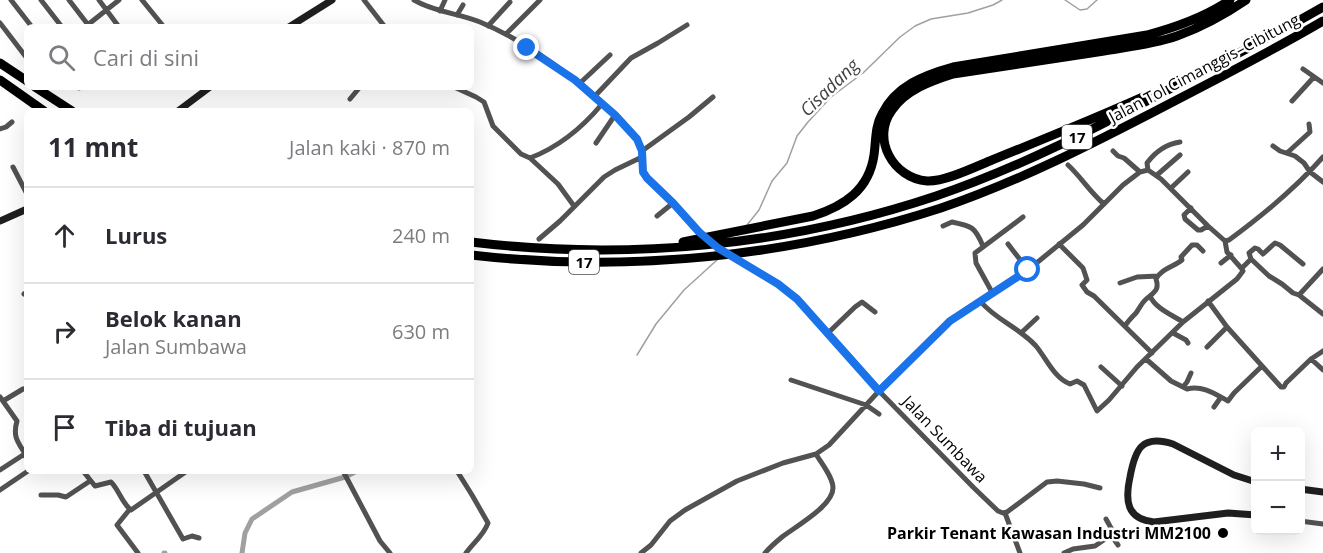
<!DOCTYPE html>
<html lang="id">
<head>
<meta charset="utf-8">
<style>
	body { margin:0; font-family:"Open Sans",sans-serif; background:#f2f2f3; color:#2b2b33 }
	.controls { position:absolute; right:18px; bottom:18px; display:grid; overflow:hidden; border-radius:9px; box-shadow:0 6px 24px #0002 }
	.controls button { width:54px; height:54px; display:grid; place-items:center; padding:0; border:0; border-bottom:2px solid #e1e1e2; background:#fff; color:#2b2b33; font:30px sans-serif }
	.stop { position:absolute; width:18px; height:18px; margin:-14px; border:4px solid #1a73e8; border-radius:50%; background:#fff }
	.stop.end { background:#1a73e8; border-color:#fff; box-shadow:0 2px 6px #0008 }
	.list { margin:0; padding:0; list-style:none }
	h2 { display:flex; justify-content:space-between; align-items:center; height:78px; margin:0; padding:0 24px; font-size:26px }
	h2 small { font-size:20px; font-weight:400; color:#7c7c81 }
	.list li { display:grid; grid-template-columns:39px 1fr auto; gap:18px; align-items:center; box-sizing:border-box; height:96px; padding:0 24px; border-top:2px solid #e1e1e2 }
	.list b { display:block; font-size:22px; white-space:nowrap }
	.list p { margin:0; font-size:20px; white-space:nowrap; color:#7c7c81 }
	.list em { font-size:20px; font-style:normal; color:#7c7c81 }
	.icon { flex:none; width:33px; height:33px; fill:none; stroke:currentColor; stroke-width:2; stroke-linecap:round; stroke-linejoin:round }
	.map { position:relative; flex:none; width:1323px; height:553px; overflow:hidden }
	.search { position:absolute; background:#fff; box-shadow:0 6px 24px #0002; left:24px; top:24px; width:450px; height:66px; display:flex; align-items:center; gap:15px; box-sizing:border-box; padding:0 21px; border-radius:9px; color:#7c7c81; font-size:22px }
	.panel { position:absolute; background:#fff; box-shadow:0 6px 24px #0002; left:24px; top:108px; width:450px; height:366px; border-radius:9px }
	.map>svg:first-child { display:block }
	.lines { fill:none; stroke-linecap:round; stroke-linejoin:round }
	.stream { stroke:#a0a0a0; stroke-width:1.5 }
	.canal { stroke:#a0a0a0; stroke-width:5 }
	.street { stroke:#525252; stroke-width:5 }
	.secondary { stroke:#1f1f1f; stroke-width:7 }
	.highway { stroke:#000; stroke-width:9 }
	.route { stroke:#1a73e8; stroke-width:8 }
	.poi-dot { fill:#000; stroke:#fff; stroke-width:2 }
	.labels { text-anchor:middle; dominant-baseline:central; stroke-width:5; stroke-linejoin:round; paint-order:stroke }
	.shield { fill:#fff; stroke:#4c4c4c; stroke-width:1.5 }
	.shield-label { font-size:15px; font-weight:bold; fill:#000 }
	.street-label { font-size:16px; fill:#000; stroke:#fff }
	.poi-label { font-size:16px; font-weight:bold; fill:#000; stroke:#fff; text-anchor:end }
	.water-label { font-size:18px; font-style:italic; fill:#414141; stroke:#fff }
</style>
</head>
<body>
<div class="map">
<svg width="1323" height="553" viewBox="0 0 1323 553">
	<rect width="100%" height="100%" fill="#fff"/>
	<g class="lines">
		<path class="stream" d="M1065,0L1080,10L1087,9L1097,0
			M747,225L759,210L772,181L787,163L797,136L808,122L831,97L863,73L900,37L915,26L931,19L968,13L993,5L1002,0
			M637,355L656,324L684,290L717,260"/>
		<path class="canal" d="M349,475L357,471
			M164,553H165
			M242,553L245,533L252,519L292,492L345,477"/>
		<path class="street" d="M11,0L32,27
			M41,0L62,27
			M69,0L89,26
			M99,0L119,27
			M142,0L164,27
			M364,0L385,27
			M414,0C434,12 458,13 480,22C535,45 589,89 632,132C648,148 637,160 644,174C651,186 665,194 674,204C684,215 693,227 704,238
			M440,11L445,0
			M457,15L463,5
			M0,23L26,57
			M488,26L510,2
			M85,27L119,0
			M506,34L540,0
			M1303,69L1323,83
			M579,84L610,55
			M79,87V88
			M454,87L476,97L484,102L493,126L521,154L530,158C559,147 582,128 602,104
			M594,97L631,58L658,43L687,25
			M350,99L360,87
			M1292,101L1314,77
			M0,129L6,127L12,122
			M596,143L615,115
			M1273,146L1280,151L1295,156L1304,163L1310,172L1323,182
			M642,151L689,117L713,97
			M1113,151L1118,156L1124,158L1140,172
			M1287,153L1310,132L1309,124
			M530,158L558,184L574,206
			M1068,165C1081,177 1090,192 1104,204
			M13,167L27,194
			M1148,170L1147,163C1156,151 1166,144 1180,142
			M1157,175L1180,155
			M1171,188L1188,172
			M1191,208L1184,215L1185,219L1198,230H1201L1208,226
			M657,216L673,203
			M943,226L952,222C972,226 975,227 983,246
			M539,239L560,221L604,177L615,170L642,157
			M712,244L778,284L797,299L879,391L974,488L998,511L1003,513L1007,512L1047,482L1057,481L1084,484L1100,488
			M1008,244L1028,270
			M1059,244L1083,268L1087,280L1082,285L1087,292L1094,296L1152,353
			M1251,259L1269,276L1282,284L1293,293L1299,295L1323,314
			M1221,263L1231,255
			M1242,268L1251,259L1249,253L1255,248L1258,249L1263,254L1275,243L1280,245L1303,264
			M1120,283L1137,277L1158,276
			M24,294L27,296
			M993,294L976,263L975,253L1023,217
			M1299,295L1323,269
			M1208,301L1227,327L1281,387H1284L1286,383L1311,359L1323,351
			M981,302C996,320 1020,328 1036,346C1046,358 1054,378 1070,384L1077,381L1084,385L1097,411L1109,400L1137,367L1183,322L1237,279L1243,271L1242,269L1227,252L1225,241
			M1183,322C1172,315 1155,308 1150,296C1156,291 1159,288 1156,279C1161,269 1173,267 1182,260L1181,257L1192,245H1197L1203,251
			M1125,326C1128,321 1132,317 1136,313C1141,306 1142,301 1150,296
			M828,333L855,307L862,302L875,312
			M1021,333L1037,318
			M1173,333L1186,340L1188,343
			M1207,347L1227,327
			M1146,359L1171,381L1183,387L1187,382L1191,373
			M1311,359L1323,370
			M1101,367L1122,386
			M791,380L866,405L879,414
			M1183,387L1187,389C1203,385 1215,394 1228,401L1234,393L1262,366
			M0,397L17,421C12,438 19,443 27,457
			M3,401L23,389
			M1214,407L1221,397
			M0,470L23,455L27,457
			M83,471L95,486L111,482C119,490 122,503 131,510L187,471
			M144,471L183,539L192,536L199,538
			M343,471L380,541L390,553
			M457,471L472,495L488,523C484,535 473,543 466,553
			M0,490L28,471
			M41,495H58L66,497L90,481
			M130,509L117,525L138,553
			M1005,513L1020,553
			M1300,521L1323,524
			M1111,535L1118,545
			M641,553L651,545L670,521L685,510L737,481L783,463L816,454L829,445L879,391L950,321L1028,270L1083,225L1123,185L1140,172L1148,170L1161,179L1208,226L1225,241L1229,240C1263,215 1295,189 1323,157
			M765,553C770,547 776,542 782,537C795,527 833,506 833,488C833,477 821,463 816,454
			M1064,553L1073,549L1095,546L1111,535V528L1106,519"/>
		<path class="secondary" d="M289,27L332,0
			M178,111L210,87
			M0,221L27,209
			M1256,482L1234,475L1173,444C1141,434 1135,450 1130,477C1125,500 1126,519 1154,522L1228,513L1256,515
			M1300,489L1323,492"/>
		<path class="highway" d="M0,63L27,81
			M0,80L44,111
			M35,87L72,111
			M1147,95C1096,118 1044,139 992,160C975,167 944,182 927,181C893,178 871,139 892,110C906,90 931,81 953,74C1004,66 1054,59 1104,51C1128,47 1154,44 1177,36C1202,27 1224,15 1246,0
			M471,242C627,261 787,246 936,196C1021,167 1100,126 1179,84C1228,59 1276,34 1323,7
			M683,242L813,216C844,206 869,190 874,155C876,141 875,126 882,114C896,86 924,75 953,67L1147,35C1177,27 1205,17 1230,0
			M471,255C628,273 790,257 941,208C1020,181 1094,143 1167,105C1219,78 1272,51 1323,21"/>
	</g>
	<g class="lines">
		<path class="route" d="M527,48L575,80L615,115L637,139L642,151L643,172L647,178L673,203L699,232L718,248L778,284L797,299L879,391L950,321L1028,270"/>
	</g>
	<circle class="poi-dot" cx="1223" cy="533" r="6"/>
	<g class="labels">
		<g class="shield">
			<rect x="1062" y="125" width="30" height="24" rx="4.5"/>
			<rect x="569" y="250" width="30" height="24" rx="4.5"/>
		</g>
		<g class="shield-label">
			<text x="1077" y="137">17</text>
			<text x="584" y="262">17</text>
		</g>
		<g class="street-label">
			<text transform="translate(1204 68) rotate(-28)">Jalan Tol Cimanggis–Cibitung</text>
			<text transform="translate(945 439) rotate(46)">Jalan Sumbawa</text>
		</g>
		<g class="poi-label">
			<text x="1211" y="533">Parkir Tenant Kawasan Industri MM2100</text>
		</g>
		<g class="water-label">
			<text transform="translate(829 87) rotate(-44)">Cisadang</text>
		</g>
	</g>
</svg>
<div class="controls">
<button>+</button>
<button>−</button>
</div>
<div class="stop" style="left:1028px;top:270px"></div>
<div class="stop end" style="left:527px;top:48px"></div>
<div class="search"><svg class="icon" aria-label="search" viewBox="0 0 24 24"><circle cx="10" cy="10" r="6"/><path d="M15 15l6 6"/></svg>Cari di sini</div>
<section class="panel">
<h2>11 mnt<small>Jalan kaki · 870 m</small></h2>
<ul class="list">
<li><svg class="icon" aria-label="ahead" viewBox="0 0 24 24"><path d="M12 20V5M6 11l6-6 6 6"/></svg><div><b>Lurus</b></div><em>240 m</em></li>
<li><svg class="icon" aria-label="right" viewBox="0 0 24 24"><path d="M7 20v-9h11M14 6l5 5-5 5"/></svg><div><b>Belok kanan</b><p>Jalan Sumbawa</p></div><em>630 m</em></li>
<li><svg class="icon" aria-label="arrive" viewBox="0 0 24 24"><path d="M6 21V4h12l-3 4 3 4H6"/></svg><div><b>Tiba di tujuan</b></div></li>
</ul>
</section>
</div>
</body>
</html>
